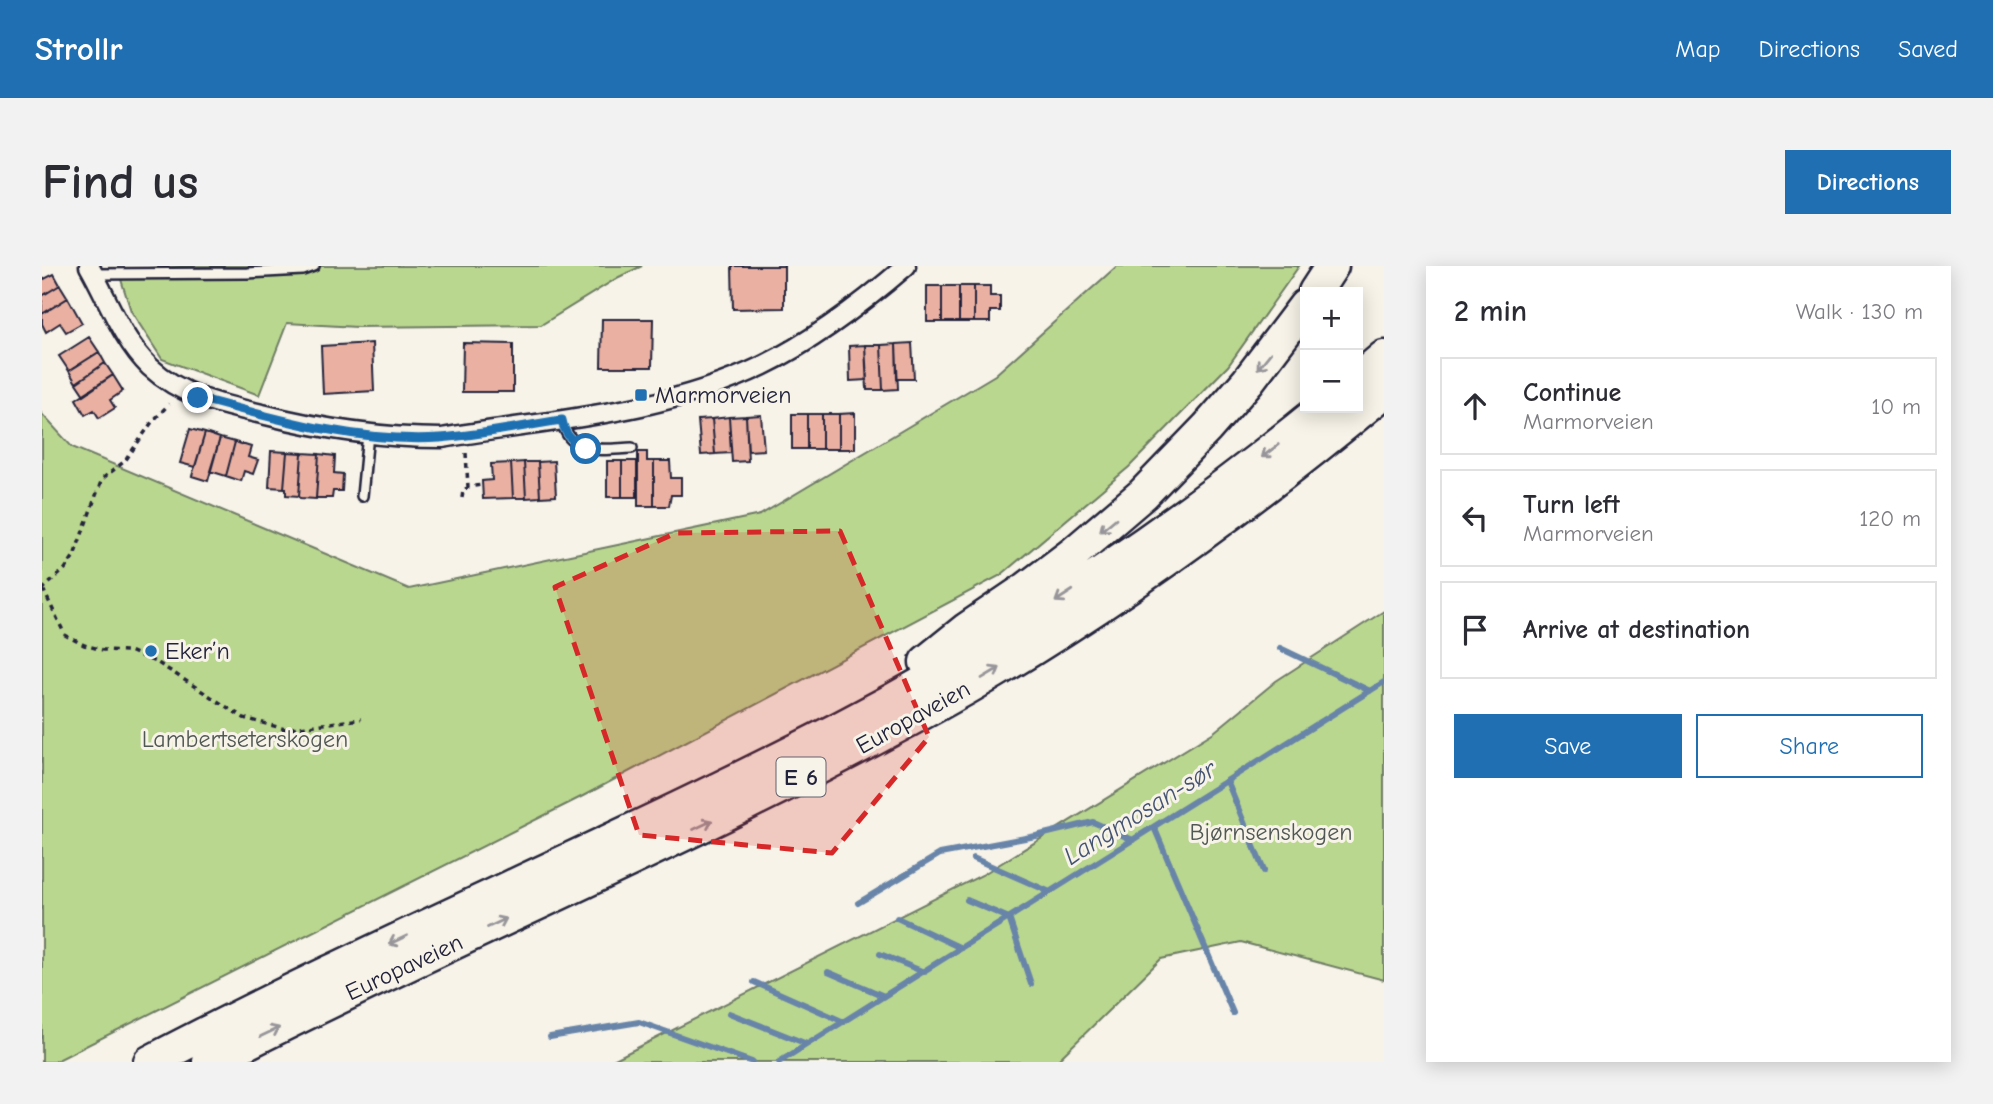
<!DOCTYPE html>
<html lang="en">
<head>
<meta charset="utf-8">
<style>
	body { margin:0; font-family:"Comic Neue",sans-serif; background:#f2f2f3; color:#2b2b33 }
	.controls { position:absolute; right:21px; top:21px; display:grid; overflow:hidden; border-radius:0px; box-shadow:0 4px 18px #0003 }
	.controls button { width:63px; height:63px; display:grid; place-items:center; padding:0; border:0; border-bottom:2px solid #e1e1e2; background:#fff; color:#2b2b33; font:35px sans-serif }
	.stop { position:absolute; width:21px; height:21px; margin:-16px; border:5px solid #1f6fb2; border-radius:50%; background:#fff }
	.stop.end { background:#1f6fb2; border-color:#fff; box-shadow:0 2px 7px #0008 }
	.list { margin:0; padding:0; list-style:none }
	h2 { display:flex; justify-content:space-between; align-items:center; height:91px; margin:0; padding:0 28px; font-size:30px }
	h2 small { font-size:23px; font-weight:400; color:#7c7c81 }
	.list li { display:grid; grid-template-columns:46px 1fr auto; gap:21px; align-items:center; box-sizing:border-box; height:98px; margin:0 14px 14px; padding:0 14px; border:2px solid #e1e1e2; border-radius:0px }
	.list b { display:block; font-size:26px; white-space:nowrap }
	.list p { margin:0; font-size:23px; white-space:nowrap; color:#7c7c81 }
	.list em { font-size:23px; font-style:normal; color:#7c7c81 }
	.actions { display:flex; gap:14px; padding:21px 28px }
	.actions a { flex:1; padding:16px 0; border:2px solid #1f6fb2; border-radius:0px; text-align:center; font-size:24px; color:#1f6fb2 }
	.actions .main { background:#1f6fb2; color:#fff }
	.icon { flex:none; width:38px; height:38px; fill:none; stroke:currentColor; stroke-width:2; stroke-linecap:round; stroke-linejoin:round }
	.map { position:relative; flex:none; width:1342px; height:796px; overflow:hidden; border-radius:0px }
	header { display:flex; align-items:center; gap:42px; box-sizing:border-box; height:98px; padding:0 35px; background:#1f6fb2; color:#fff }
	header strong { font-size:33px }
	nav { display:flex; gap:38px; margin-inline-start:auto; font-size:24px }
	.intro { display:flex; align-items:center; justify-content:space-between; box-sizing:border-box; height:168px; padding:0 42px }
	h1 { margin:0; font-size:49px }
	.button { padding:18px 32px; border-radius:0px; background:#1f6fb2; color:#fff; font-size:24px; font-weight:700 }
	main { display:flex; gap:42px; padding:0 42px }
	aside { flex:1; background:#fff; border-radius:0px; box-shadow:0 4px 18px #0003 }
	.map>svg:first-child { display:block }
	.green { fill:#bad78f; stroke:#6e7c65; stroke-width:2 }
	.lines { fill:none; stroke-linecap:round; stroke-linejoin:round }
	.stream { stroke:#6784a8; stroke-width:6 }
	.building { fill:#eab1a2; stroke:#22223b; stroke-width:2 }
	.lane-casing { stroke:#22223b; stroke-width:14 }
	.street-casing { stroke:#22223b; stroke-width:23 }
	.highway-casing { stroke:#22223b; stroke-width:37 }
	.path { stroke:#22223b; stroke-width:3.5; stroke-dasharray:5 5; stroke-linecap:butt }
	.lane { stroke:#f7f3e8; stroke-width:9 }
	.street { stroke:#f7f3e8; stroke-width:18 }
	.highway { stroke:#f7f3e8; stroke-width:32 }
	.oneway { stroke:#97959a }
	.route { stroke:#1f6fb2; stroke-width:9 }
	.marked { fill:#d62828; fill-opacity:0.2; stroke:#d62828; stroke-width:5; stroke-dasharray:14 9; stroke-linejoin:round }
	.poi-dot { fill:#1f6fb2; stroke:#f7f3e8; stroke-width:2.5 }
	.labels { text-anchor:middle; dominant-baseline:central; stroke-width:6; stroke-linejoin:round; paint-order:stroke }
	.shield { fill:#f7f3e8; stroke:#62616f; stroke-width:2 }
	.shield-label { font-size:23px; font-weight:bold; fill:#22223b }
	.poi-label { font-size:24px; fill:#22223b; stroke:#f7f3e8; text-anchor:start }
	.street-label { font-size:24px; fill:#22223b; stroke:#f7f3e8 }
	.park-label { font-size:24px; fill:#505854; stroke:#f7f3e8 }
	.water-label { font-size:26px; font-style:italic; fill:#445372; stroke:#f7f3e8 }
</style>
</head>
<body>
<header>
<strong>Strollr</strong>
<nav><a>Map</a><a>Directions</a><a>Saved</a></nav>
</header>
<div class="intro"><h1>Find us</h1><a class="button">Directions</a></div>
<main>
<div class="map">
<svg width="1342" height="796" viewBox="0 0 1342 796">
	<rect width="100%" height="100%" fill="#f7f3e8"/>
	<filter id="ink" filterUnits="userSpaceOnUse"><feTurbulence type="fractalNoise" baseFrequency=".0143" numOctaves="2"/><feDisplacementMap in="SourceGraphic" scale="14" xChannelSelector="R" yChannelSelector="G"/><feConvolveMatrix kernelMatrix="1 2 1 2 8 2 1 2 1" color-interpolation-filters="sRGB"/></filter>
	<g filter="url(#ink)">
		<path class="green" d="M138,0H600L577,11L499,59L315,61L245,57L217,129L120,93L89,45L76,4Z
			M1075,0H1257L1186,100L1087,201L959,309L541,530L12,796H0V148L30,181L367,323L718,249L953,109Z
			M1342,345V714L1199,676L1119,693L1014,796H567L940,609L1172,466L1234,415Z"/>
		<g class="lines">
			<path class="stream" d="M1238,382L1328,425
				M1185,515L1222,605
				M1112,561L1191,747
				M931,592L1008,626
				M925,634L967,652L989,718
				M816,637L898,588L994,570L1051,556L1091,574
				M855,652L919,682
				M838,688L882,706
				M786,706L842,730
				M712,716L802,756
				M687,747L765,778
				M508,771L597,756L710,796
				M737,796L1342,416"/>
		</g>
		<path class="building" d="M690,0H742V42L691,43Z
			M12,8L18,19L0,30V14Z
			M18,19L26,32L0,48V30Z
			M885,20H900V56H885Z
			M900,20H917V56H900Z
			M917,20H932V56H917Z
			M932,20H948V30H958V45H948V56H932Z
			M26,32L40,57L24,66L18,57L4,66L0,58V48Z
			M560,53H611L610,101H559Z
			M47,71L57,86L27,105L17,90Z
			M330,77L332,125L281,128L279,80Z
			M421,77L471,78V126H420Z
			M870,77L872,113H855L854,78Z
			M854,78L856,123L841,124L839,79Z
			M823,79L825,114L808,115L807,80Z
			M823,79H839L841,124H825Z
			M57,86L63,97L34,117L27,105Z
			M63,97L71,109L42,129L34,117Z
			M71,109L81,125L68,134L73,142L57,152L52,144L43,149L34,133Z
			M813,147V183H797V148Z
			M750,148H765V183H750Z
			M765,148H780V183H765Z
			M780,148H797V183H780Z
			M719,149L722,184L706,185L704,150Z
			M704,150L706,195L690,196L687,151Z
			M687,151L689,187L673,188L670,153Z
			M670,153L673,188L659,189L656,154Z
			M148,163L163,167L153,201L138,197Z
			M163,167L178,172L166,215L150,210Z
			M178,172L193,176L184,210L168,205Z
			M193,176L209,181L206,191L216,194L211,208L202,205L199,215L184,210Z
			M229,185L245,186L242,222L227,221Z
			M245,186L260,187L257,230L244,229V222H242Z
			M596,186H605V195H612V240H596Z
			M260,187L277,188L274,233L258,232L257,230Z
			M277,188L293,190L292,207L301,208L300,225H291L290,232H274Z
			M512,195L514,230L498,231L496,196Z
			M565,195H580V231H565Z
			M580,195H595V231H580Z
			M612,195H628L629,212H639V229H629L627,240H612Z
			M482,196H496L498,231L484,232Z
			M482,196L484,232H471L469,197Z
			M469,197L471,232L441,233L440,215L450,214L449,198Z"/>
		<g class="lines">
			<g class="lane-casing">
				<path id="lane" d="M52,8L205,7L261,4L272,0
					M520,154C528,191 561,183 590,182
					M320,230L326,168"/>
			</g>
			<g class="street-casing">
				<path id="street" d="M47,0C66,33 80,74 108,101C139,130 179,139 220,148C279,163 338,172 400,172C507,154 620,148 720,100C773,74 820,38 864,0"/>
			</g>
			<g class="highway-casing">
				<path id="highway" d="M1273,26L1290,0
					M1316,113L1342,91
					M884,396L925,363L984,323L1033,286L1101,228L1165,162L1206,115L1263,40
					M108,796C336,676 574,578 802,460C972,371 1133,263 1281,142
					M167,796C418,667 680,561 925,422C1073,337 1211,235 1342,126"/>
			</g>
			<path class="path" d="M424,187L426,221
				M420,232L421,225L426,221L440,219
				M1,323L23,369L42,379L61,384L87,385L116,397L202,452L243,463L319,453
				M0,324L23,303L32,290L60,213L83,195L110,156L127,138"/>
			<use href="#lane" class="lane"/>
			<use href="#street" class="street"/>
			<use href="#highway" class="highway"/>
		</g>
		<defs><path id="oneway-shaft" d="M-6 0H5M1.5-3L5.5 0L1.5 3" fill="none" stroke-width="1.6" stroke-linecap="round" stroke-linejoin="round" transform="scale(1.75)"/></defs>
		<g class="oneway">
			<use href="#oneway-shaft" transform="translate(1222 95) rotate(129)"/>
			<use href="#oneway-shaft" transform="translate(1228 185) rotate(142)"/>
			<use href="#oneway-shaft" transform="translate(1066 259) rotate(140)"/>
			<use href="#oneway-shaft" transform="translate(1022 330) rotate(147)"/>
			<use href="#oneway-shaft" transform="translate(949 407) rotate(-31)"/>
			<use href="#oneway-shaft" transform="translate(661 559) rotate(-25)"/>
			<use href="#oneway-shaft" transform="translate(455 657) rotate(-25)"/>
			<use href="#oneway-shaft" transform="translate(356 674) rotate(155)"/>
			<use href="#oneway-shaft" transform="translate(228 766) rotate(-26)"/>
		</g>
	</g>
	<g class="lines" filter="url(#ink)">
		<path class="route" d="M156,132C234,153 316,177 398,172C439,169 480,160 520,154C523,170 530,175 544,183"/>
	</g>
	<path class="marked" d="M798,265L887,471L790,587L597,569L513,321L634,267Z"/>
	<g class="poi-dot">
		<rect x="592" y="122" width="14" height="14" rx="3.5"/>
		<circle cx="109" cy="385" r="7"/>
	</g>
	<g class="labels">
		<rect class="shield" x="734.5" y="491.5" width="49" height="39" rx="5"/>
		<g class="shield-label">
			<text x="759" y="511">E 6</text>
		</g>
		<g class="poi-label">
			<text x="613" y="129">Marmorveien</text>
			<text x="123" y="385">Eker’n</text>
		</g>
		<g class="street-label">
			<text transform="translate(871 451) rotate(-29)">Europaveien</text>
			<text transform="translate(362 701) rotate(-25)">Europaveien</text>
		</g>
		<g class="park-label">
			<text x="203" y="473">Lambertseterskogen</text>
			<text x="1229" y="566">Bjørnsenskogen</text>
		</g>
		<g class="water-label">
			<text transform="translate(1098 547) rotate(-32)">Langmosan-sør</text>
		</g>
	</g>
</svg>
<div class="controls">
<button>+</button>
<button>−</button>
</div>
<div class="stop" style="left:544px;top:183px"></div>
<div class="stop end" style="left:156px;top:132px"></div>
</div>
<aside>
<h2>2 min<small>Walk · 130 m</small></h2>
<ul class="list">
<li><svg class="icon" aria-label="ahead" viewBox="0 0 24 24"><path d="M12 20V5M6 11l6-6 6 6"/></svg><div><b>Continue</b><p>Marmorveien</p></div><em>10 m</em></li>
<li><svg class="icon" aria-label="left" viewBox="0 0 24 24"><path d="M17 20v-9H6M10 6l-5 5 5 5"/></svg><div><b>Turn left</b><p>Marmorveien</p></div><em>120 m</em></li>
<li><svg class="icon" aria-label="arrive" viewBox="0 0 24 24"><path d="M6 21V4h12l-3 4 3 4H6"/></svg><div><b>Arrive at destination</b></div></li>
</ul>
<div class="actions"><a class="main">Save</a><a>Share</a></div>
</aside>
</main>
</body>
</html>
